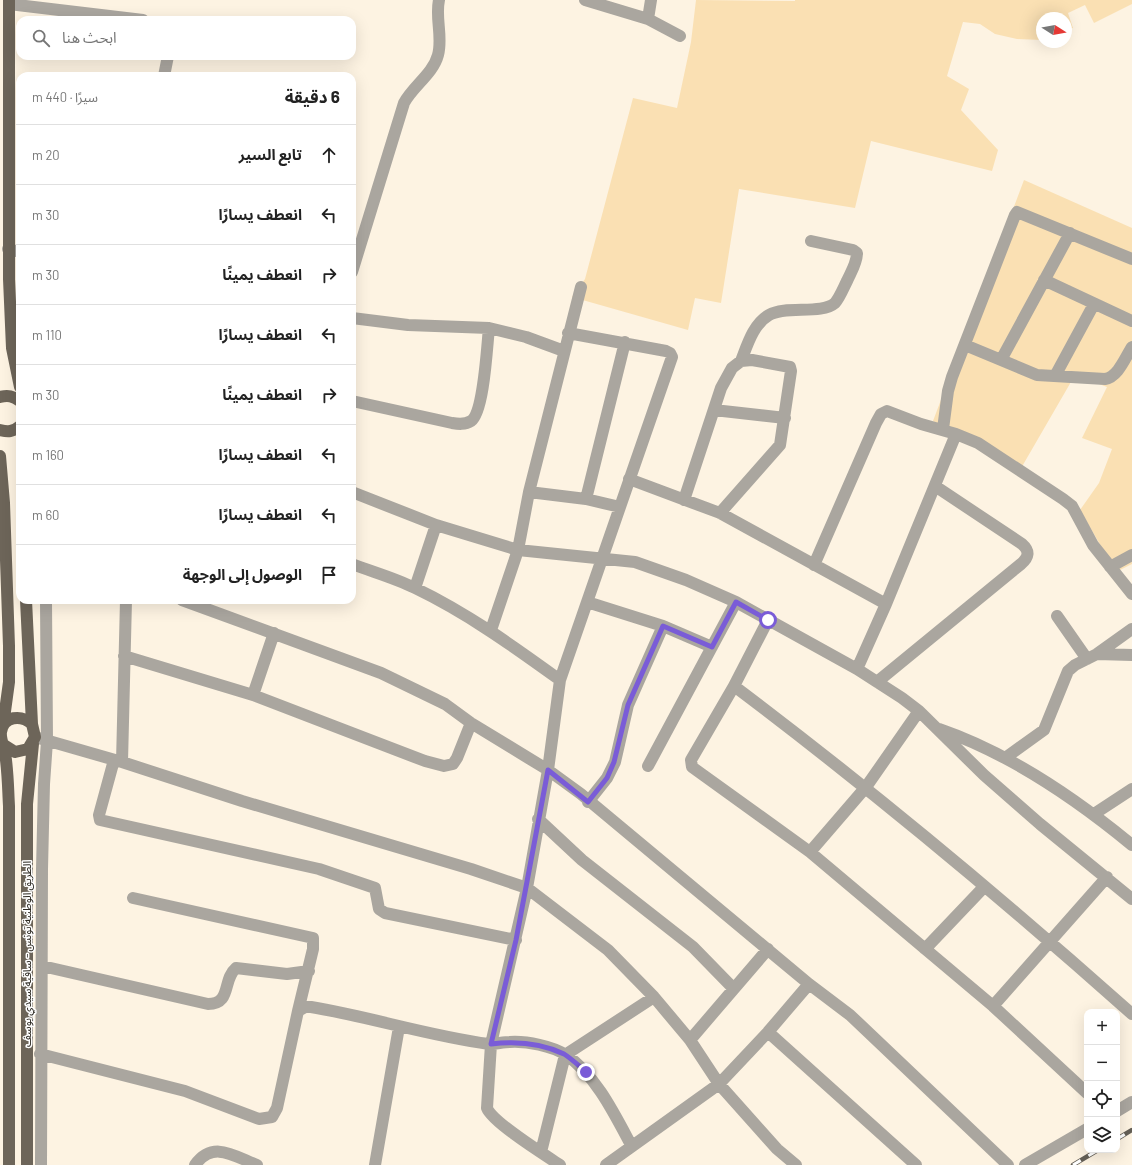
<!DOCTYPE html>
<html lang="ar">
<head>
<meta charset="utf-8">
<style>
	body { margin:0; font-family:Barlow,"Noto Sans Arabic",sans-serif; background:#f2f2f2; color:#222; direction:rtl }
	.controls { position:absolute; right:12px; bottom:12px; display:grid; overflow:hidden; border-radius:8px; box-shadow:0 4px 16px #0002 }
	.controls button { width:36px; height:36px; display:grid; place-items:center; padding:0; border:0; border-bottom:1px solid #e0e0e0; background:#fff; color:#222; font:20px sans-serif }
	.compass { position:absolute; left:1036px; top:12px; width:36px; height:36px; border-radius:50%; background:#fff; box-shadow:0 4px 16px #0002; rotate:101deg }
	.stop { position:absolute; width:12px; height:12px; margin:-9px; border:3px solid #7a5cd7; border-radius:50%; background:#fff }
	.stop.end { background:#7a5cd7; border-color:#fff; box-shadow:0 1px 4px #0008 }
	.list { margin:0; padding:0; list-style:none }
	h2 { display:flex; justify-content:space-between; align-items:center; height:52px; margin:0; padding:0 16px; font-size:17px }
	h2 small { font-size:13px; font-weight:400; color:#767676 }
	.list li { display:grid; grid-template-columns:26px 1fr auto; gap:12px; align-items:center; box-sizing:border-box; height:60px; padding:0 16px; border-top:1px solid #e0e0e0 }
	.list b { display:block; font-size:15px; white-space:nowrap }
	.list em { font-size:13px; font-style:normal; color:#767676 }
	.icon { flex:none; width:22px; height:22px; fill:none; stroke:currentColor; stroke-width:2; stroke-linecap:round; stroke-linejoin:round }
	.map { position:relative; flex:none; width:1132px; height:1165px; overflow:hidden; direction:ltr }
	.search { position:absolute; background:#fff; box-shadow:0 4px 16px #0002; left:16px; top:16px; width:340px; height:44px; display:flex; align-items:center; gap:10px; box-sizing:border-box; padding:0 14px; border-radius:12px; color:#767676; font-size:15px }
	.panel { position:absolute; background:#fff; box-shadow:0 4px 16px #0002; left:16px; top:72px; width:340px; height:532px; border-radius:12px; direction:rtl }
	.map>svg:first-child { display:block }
	.green { fill:#fae0b3 }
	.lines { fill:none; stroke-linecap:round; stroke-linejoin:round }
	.minor { stroke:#aaa69f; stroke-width:12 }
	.major { stroke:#6d6559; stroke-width:12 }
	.rail-casing { stroke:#645f56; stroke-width:4.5 }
	.rail { stroke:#fff; stroke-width:3; stroke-dasharray:9; stroke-linecap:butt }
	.route { stroke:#7a5cd7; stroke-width:5 }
	.labels { text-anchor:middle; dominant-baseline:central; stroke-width:3; stroke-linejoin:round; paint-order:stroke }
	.street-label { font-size:11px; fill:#2c2922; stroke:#fff }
</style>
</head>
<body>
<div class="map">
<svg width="1132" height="1165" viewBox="0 0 1132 1165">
	<rect width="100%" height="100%" fill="#fdf3e2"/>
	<path class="green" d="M696,0L795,1V0H1132V4L1094,23L1085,5L1068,13L1073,28L1066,29V18H1042V34H1039L1042,40L1017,39L995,34L980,24L963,22L947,76L969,89L961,110L998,150L992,171L871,141L855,208L739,189L721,303L695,298L688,330L572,297L585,279L633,98L677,108L691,42Z
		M1024,180L1132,228V564L1116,572L1080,510L1099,483L1112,449L1082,438L1107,387L1075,375L1020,470L933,421Z"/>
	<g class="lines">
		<path class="minor" d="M585,0L648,19L680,36
			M9,4L143,20
			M648,19L651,0
			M164,76L168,56
			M8,249L20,252
			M352,272L404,103C413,86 433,74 438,55C443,37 435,18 439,0
			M1044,280L1132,321
			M352,318L408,325L489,328L526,337L564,351
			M965,345L1037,375L1105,379C1118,377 1125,358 1132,347
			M1001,360L1070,233
			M741,361C747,346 753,324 769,315C786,305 821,315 835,303C840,297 843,289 847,281C851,272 857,263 857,253L853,250L811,241
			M1055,376L1094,304
			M352,401L452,423C458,424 465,425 471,421C484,412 487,345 489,328
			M714,410L785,418
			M943,429L948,391L952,377L1015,215L1017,212L1132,259
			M629,479L720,513L886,604
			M352,492L436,525L518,550L635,562L686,580L736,602L857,669L902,698L919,711L984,775L1040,824L1132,899
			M529,492L586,499L620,507
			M586,499L625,342
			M684,500L721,388L732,368L741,361L752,360L790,367L791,371L780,445L720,513
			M352,564C373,572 395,578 415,588C467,613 513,646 560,680
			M814,565L876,423L881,414L887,411L921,424L956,434L978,443L1063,499L1072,506L1093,545L1132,594
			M1110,567L1132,555
			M415,588L436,525
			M182,600L381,673L445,704L471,723L548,770L581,794L809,984L850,1015L1008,1165
			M587,602L663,626L712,647
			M1057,616L1087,659
			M768,620L734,686L691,760L692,767L810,852L993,1006L1087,1093
			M491,630L518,550L529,492L581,287
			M1097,654L1132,655
			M124,656L253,695L425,761L444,766L453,764L457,758L471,723
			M857,669L886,604L956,434
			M877,682L1021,564C1029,557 1030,551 1022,544L935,486
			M734,686C872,790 1004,900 1132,1014
			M253,695L274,633
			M939,729C1009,753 1075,798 1132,845
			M35,737L122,762L242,801L471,869L527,888L608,950L654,997L690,1040L719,1084L777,1149L796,1165
			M1005,758L1044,730L1068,671L1075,665L1097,654L1132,629
			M114,760L99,815L100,820L319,869L375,888L379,909L385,913L516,940
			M122,762L126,600
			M648,766L736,602
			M588,802L607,778L615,762L628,705L663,626
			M1094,814L1132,789
			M538,819L582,860L693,947L733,988
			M810,852L866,787L919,711
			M133,898L313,938V949L298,1011
			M925,949L984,887
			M42,966L208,1004C232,1004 222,980 236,968L287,974L309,971
			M993,1006L1107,877
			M768,1032L916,1165
			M690,1040L768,949
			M40,1054L185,1091L259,1119L272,1117L277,1108L298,1011L305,1007H311C371,1017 429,1036 489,1044C496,1044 503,1042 510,1042C527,1041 552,1046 566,1055C595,1074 615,1115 631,1145
			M1117,1111L1132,1102
			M541,1152L565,1055L654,997
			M41,1165L42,869L44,784L47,741L46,600
			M195,1165C213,1140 234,1156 257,1165
			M375,1165L399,1027
			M560,1165C545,1155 492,1122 487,1108L491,1044L527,888L548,770L560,680L672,357L670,353L666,351L568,333
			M606,1165L719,1084L768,1032L809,984
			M1025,1165L1087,1129"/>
		<path class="major" d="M9,0V279L12,348L20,387
			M0,397C8,395 13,396 20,401
			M0,430C8,432 13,432 20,426
			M0,456L4,503L9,646V682L3,726
			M26,600L32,724
			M4,745L15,752L28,749L35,737L32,724C22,715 3,715 1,732C0,739 4,746 5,753C8,771 8,789 9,806V1165
			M27,1165V804L33,744"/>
		<g class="rail-casing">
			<path id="rail" d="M1117,1139L1132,1130
				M1073,1165L1098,1150"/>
		</g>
		<use href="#rail" class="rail"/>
	</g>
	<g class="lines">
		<path class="route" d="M586,1072C579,1066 572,1059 564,1054C541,1043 516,1041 491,1044L516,940L548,770L588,802L607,778L614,762L628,705L663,626L712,647L736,602L768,620"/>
	</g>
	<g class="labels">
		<g class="street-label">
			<text transform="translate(26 954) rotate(-90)">الطريق الوطنية تونس - ساقية سيدي يوسف</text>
		</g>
	</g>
</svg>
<div class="controls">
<button>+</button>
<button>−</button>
<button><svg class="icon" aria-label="locate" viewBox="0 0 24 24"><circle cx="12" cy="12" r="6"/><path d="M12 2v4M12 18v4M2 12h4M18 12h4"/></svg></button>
<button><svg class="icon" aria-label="layers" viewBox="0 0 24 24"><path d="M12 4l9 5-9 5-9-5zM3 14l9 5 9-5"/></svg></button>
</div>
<svg class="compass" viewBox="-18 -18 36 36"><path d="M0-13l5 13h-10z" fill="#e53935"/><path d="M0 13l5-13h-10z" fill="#767676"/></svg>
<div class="stop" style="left:768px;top:620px"></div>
<div class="stop end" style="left:586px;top:1072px"></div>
<div class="search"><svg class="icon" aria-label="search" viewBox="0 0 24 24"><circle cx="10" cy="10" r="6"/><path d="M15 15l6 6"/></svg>ابحث هنا</div>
<section class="panel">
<h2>6 دقيقة<small>سيرًا · 440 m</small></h2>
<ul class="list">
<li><svg class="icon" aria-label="ahead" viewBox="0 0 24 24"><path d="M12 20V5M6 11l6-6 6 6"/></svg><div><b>تابع السير</b></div><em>20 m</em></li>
<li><svg class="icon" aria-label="left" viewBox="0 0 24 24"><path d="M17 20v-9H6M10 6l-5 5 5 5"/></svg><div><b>انعطف يسارًا</b></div><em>30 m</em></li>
<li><svg class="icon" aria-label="right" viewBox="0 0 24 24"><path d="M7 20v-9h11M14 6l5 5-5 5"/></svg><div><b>انعطف يمينًا</b></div><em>30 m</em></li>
<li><svg class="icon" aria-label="left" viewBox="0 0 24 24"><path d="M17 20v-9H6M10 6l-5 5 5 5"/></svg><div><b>انعطف يسارًا</b></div><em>110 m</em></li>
<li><svg class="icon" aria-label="right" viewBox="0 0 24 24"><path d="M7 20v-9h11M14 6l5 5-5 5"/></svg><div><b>انعطف يمينًا</b></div><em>30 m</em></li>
<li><svg class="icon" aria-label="left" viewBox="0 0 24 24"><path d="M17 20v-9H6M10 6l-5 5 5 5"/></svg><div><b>انعطف يسارًا</b></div><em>160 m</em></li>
<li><svg class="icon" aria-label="left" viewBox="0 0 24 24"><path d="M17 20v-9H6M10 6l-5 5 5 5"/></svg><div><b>انعطف يسارًا</b></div><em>60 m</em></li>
<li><svg class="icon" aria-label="arrive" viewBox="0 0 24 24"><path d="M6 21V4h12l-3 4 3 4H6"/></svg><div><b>الوصول إلى الوجهة</b></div></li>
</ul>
</section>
</div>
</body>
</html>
